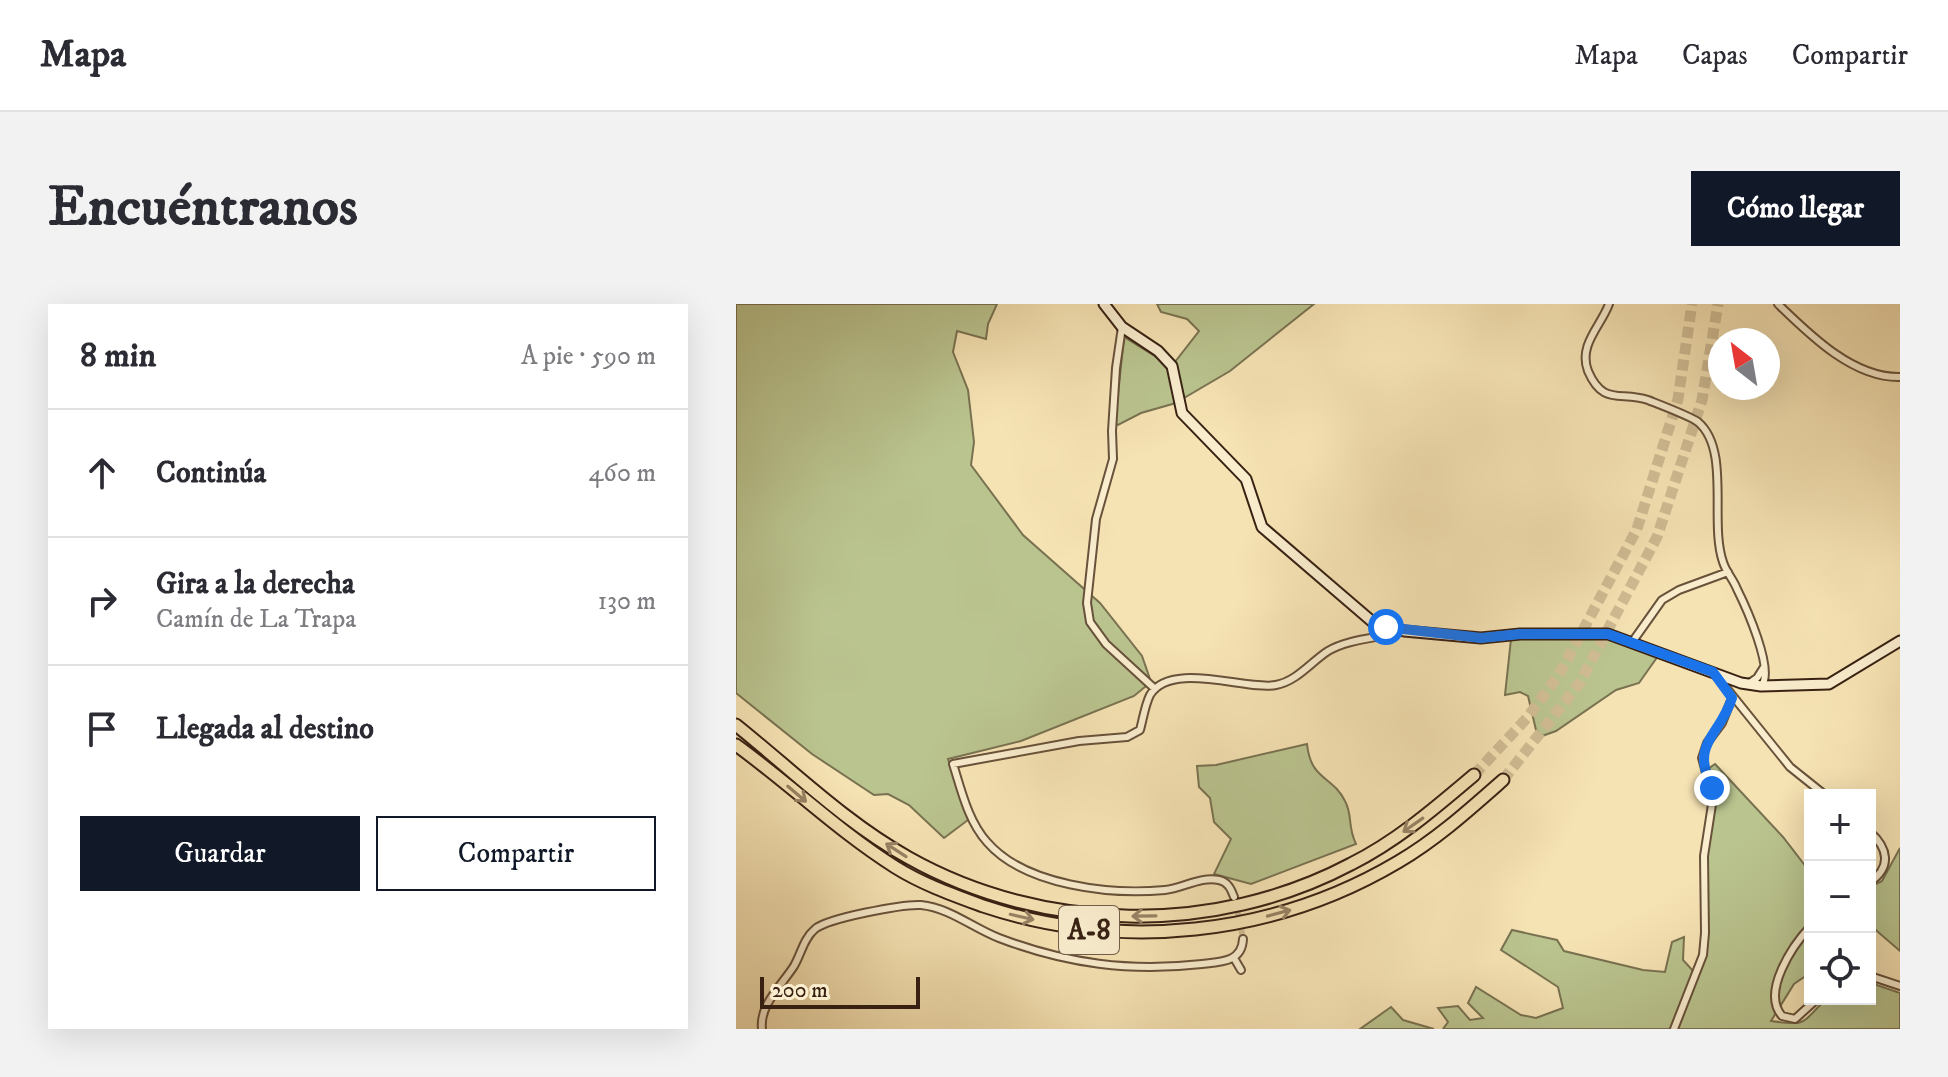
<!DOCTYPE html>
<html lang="es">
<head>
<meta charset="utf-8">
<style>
	body { margin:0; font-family:"IM FELL DW Pica",serif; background:#f2f2f3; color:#2b2b33 }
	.controls { position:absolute; right:24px; bottom:24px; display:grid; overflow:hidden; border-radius:0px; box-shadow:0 8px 32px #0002 }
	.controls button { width:72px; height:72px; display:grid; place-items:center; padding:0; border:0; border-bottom:2px solid #e1e1e2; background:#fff; color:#2b2b33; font:40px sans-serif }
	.compass { position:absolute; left:972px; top:24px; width:72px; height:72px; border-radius:50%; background:#fff; box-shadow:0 8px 32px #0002; rotate:329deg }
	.scale { position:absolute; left:24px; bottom:20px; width:160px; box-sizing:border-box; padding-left:8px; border:4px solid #382113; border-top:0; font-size:22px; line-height:28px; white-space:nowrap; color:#382113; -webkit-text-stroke:6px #f9edce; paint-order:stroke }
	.stop { position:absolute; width:24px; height:24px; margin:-18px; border:6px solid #1a73e8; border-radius:50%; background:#fff }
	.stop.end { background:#1a73e8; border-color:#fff; box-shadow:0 2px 8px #0008 }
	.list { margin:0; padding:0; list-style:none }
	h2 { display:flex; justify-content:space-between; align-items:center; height:104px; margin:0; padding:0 32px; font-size:34px }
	h2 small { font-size:26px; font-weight:400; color:#7c7c81 }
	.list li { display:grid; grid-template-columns:52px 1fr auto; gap:24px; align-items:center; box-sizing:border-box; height:128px; padding:0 32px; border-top:2px solid #e1e1e2 }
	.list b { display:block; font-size:30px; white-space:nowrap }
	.list p { margin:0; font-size:26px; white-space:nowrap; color:#7c7c81 }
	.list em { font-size:26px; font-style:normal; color:#7c7c81 }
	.actions { display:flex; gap:16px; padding:24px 32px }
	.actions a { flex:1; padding:18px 0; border:2px solid #111827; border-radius:0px; text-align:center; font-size:28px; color:#111827 }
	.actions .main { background:#111827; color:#fff }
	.icon { flex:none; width:44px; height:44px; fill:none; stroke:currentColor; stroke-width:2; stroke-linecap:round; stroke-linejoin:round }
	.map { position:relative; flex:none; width:1164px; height:725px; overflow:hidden; border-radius:0px }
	header { display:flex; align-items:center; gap:48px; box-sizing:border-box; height:112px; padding:0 40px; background:#fff; border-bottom:2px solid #e1e1e2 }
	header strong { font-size:38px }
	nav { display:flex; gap:44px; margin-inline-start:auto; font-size:28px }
	.intro { display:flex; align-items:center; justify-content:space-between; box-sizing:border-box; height:192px; padding:0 48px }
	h1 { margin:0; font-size:56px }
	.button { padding:20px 36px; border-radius:0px; background:#111827; color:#fff; font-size:28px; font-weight:700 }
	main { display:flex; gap:48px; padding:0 48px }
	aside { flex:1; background:#fff; border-radius:0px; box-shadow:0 8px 32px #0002 }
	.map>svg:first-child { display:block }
	.green { fill:#bac48f; stroke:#797251; stroke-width:2 }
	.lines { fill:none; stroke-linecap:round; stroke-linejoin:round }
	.street-tunnel { stroke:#d0bc94; stroke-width:6; stroke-dasharray:6 3; stroke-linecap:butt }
	.highway-tunnel { stroke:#d0bc94; stroke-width:11; stroke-dasharray:11 5.5; stroke-linecap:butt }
	.street-casing { stroke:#68523b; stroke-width:10 }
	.secondary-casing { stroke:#382113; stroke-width:13 }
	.highway-casing { stroke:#382113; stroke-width:15 }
	.street { stroke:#f9edce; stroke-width:6 }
	.secondary { stroke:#f9edce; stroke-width:9 }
	.highway { stroke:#f6e3b4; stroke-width:11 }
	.oneway { stroke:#978264 }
	.route { stroke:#1a73e8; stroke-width:10 }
	.labels { text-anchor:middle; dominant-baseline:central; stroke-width:8; stroke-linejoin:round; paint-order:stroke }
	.shield { fill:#f9edce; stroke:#725e4b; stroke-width:2 }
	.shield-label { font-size:28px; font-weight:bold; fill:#382113 }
</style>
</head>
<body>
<header>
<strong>Mapa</strong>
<nav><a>Mapa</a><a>Capas</a><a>Compartir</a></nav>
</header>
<div class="intro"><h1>Encuéntranos</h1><a class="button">Cómo llegar</a></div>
<main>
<aside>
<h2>8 min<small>A pie · 590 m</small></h2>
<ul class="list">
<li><svg class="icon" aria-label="ahead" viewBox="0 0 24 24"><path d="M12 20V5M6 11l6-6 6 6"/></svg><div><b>Continúa</b></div><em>460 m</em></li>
<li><svg class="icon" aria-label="right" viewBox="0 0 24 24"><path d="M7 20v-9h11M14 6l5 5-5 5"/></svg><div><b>Gira a la derecha</b><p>Camín de La Trapa</p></div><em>130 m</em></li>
<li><svg class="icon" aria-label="arrive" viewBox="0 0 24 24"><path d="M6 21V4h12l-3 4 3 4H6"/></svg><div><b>Llegada al destino</b></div></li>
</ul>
<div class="actions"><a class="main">Guardar</a><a>Compartir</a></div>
</aside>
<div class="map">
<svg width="1164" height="725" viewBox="0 0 1164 725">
	<rect width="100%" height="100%" fill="#f6e3b4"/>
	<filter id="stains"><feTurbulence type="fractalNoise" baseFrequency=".0025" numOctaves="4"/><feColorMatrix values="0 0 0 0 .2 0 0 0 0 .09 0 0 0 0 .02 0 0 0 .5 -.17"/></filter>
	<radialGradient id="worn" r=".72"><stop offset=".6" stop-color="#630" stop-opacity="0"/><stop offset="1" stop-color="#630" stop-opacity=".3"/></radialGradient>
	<path class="green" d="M0,0H261L252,20L250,35L221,27L217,48L232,86L238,138L235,161L287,231L364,299L406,352L415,378L398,392L285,437L212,455L232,516L208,534L173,501L152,490L138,491L76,450L0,389Z
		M421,0H578L494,67L448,94L439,58L463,27L451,15L425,8Z
		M388,33L430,59L440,99L405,109L382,121L379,120Z
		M872,333L922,352L903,379L880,386L820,427L806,432L800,426L792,392L784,388L769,391L775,335Z
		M571,440C575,477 596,471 609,497C617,512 611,521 620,540L515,580L478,570L495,535L478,518L474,494L463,483L461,462L480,461Z
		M979,460L1047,533L1074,568V669L1058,680L1035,717C1071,722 1065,720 1090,695H1134V681L1138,680L1164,689V725H707L712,718L702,704L722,702L734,716L747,714L732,699L740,683L785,711L800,714L827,704L822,683L765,646L776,626L821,636L828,647L907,666L929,668L936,638L948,633L947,656L958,668L968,651L969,556L978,509L972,465Z
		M1164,544V647L1134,621V583L1146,577Z
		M655,703L667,716L698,725H624Z"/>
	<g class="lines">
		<path class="street-tunnel" d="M500,599L507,635"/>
		<path class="highway-tunnel" d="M738,471L791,414L824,369L901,225L942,95L956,0
			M767,476L843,380L921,233L966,96L982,0"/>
		<g class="street-casing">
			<path id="street" d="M873,0C865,22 842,41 852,67C867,102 884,87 912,96C922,100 954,112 962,118C995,146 973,218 987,258C990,268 997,275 1001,285C1010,303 1038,365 1026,381
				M1042,0C1074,31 1117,74 1164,73
				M386,23L380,64L376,127L377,155L360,215L351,299L354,318L370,340L419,385
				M897,337L926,296L943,286L992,268
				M979,370L1054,463L1089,491
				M1012,380L1021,374L1028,363
				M1134,528C1152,544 1156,563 1134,578
				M498,593C495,585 492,578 483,576C465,572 447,584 429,586C375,591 289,582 251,538C232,517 225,485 217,460L343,437L391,433L404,426C407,415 409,401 414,391C435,356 511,387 540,381C561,377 575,358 592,347C612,335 642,334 664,328
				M1074,623C1057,641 1025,688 1046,712L1059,715L1081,695
				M498,654L505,666
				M1134,672L1164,682
				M26,725C23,701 46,681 58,662C65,650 68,634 79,625C92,614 167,600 185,601C214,604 237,624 263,634C331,660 394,668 466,660C485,658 506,658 507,635
				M938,725L967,651L969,629L968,552L977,494L966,454L971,439L986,419L996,394"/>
		</g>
		<g class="secondary-casing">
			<path id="secondary" d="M368,0L386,23L422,47L436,62L446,109L510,175L526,223L639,320L668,327L745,334L784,330H872L1005,379L1025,382L1093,380L1164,337"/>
		</g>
		<g class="highway-casing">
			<path id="highway" d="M0,421C56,466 110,519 173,554C307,629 479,632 615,560C661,537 699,504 738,471
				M0,441C54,480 102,527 159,563C186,580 217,591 247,602C385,648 537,632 662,558C701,535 733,506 767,476"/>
		</g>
		<use href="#street" class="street"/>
		<use href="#secondary" class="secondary"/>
		<use href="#highway" class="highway"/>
	</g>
	<defs><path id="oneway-shaft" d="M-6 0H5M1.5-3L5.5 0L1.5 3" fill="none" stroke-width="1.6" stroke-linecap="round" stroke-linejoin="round" transform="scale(2)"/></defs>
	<g class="oneway">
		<use href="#oneway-shaft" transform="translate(61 490) rotate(40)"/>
		<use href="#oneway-shaft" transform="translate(677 521) rotate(145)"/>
		<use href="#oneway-shaft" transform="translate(160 546) rotate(-147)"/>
		<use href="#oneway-shaft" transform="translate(543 609) rotate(-15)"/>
		<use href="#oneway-shaft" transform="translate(408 612) rotate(179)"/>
		<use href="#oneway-shaft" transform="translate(286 613) rotate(13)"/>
	</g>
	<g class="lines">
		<path class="route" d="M650,323L745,334L784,330H872L977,368L996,394C983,434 954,438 976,484"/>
	</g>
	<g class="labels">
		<rect class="shield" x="323" y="602" width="60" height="48" rx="6"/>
		<g class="shield-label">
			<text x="353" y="626">A-8</text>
		</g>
	</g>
	<rect width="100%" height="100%" filter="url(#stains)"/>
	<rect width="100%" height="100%" fill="url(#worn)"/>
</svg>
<div class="controls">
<button>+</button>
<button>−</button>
<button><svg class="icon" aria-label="locate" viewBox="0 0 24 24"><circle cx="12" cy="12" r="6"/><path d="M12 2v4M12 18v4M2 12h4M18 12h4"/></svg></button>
</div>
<svg class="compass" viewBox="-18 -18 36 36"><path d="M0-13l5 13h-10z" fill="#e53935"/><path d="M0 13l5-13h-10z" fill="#7c7c81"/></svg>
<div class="scale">200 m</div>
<div class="stop" style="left:650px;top:323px"></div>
<div class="stop end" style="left:976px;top:484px"></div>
</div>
</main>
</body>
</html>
